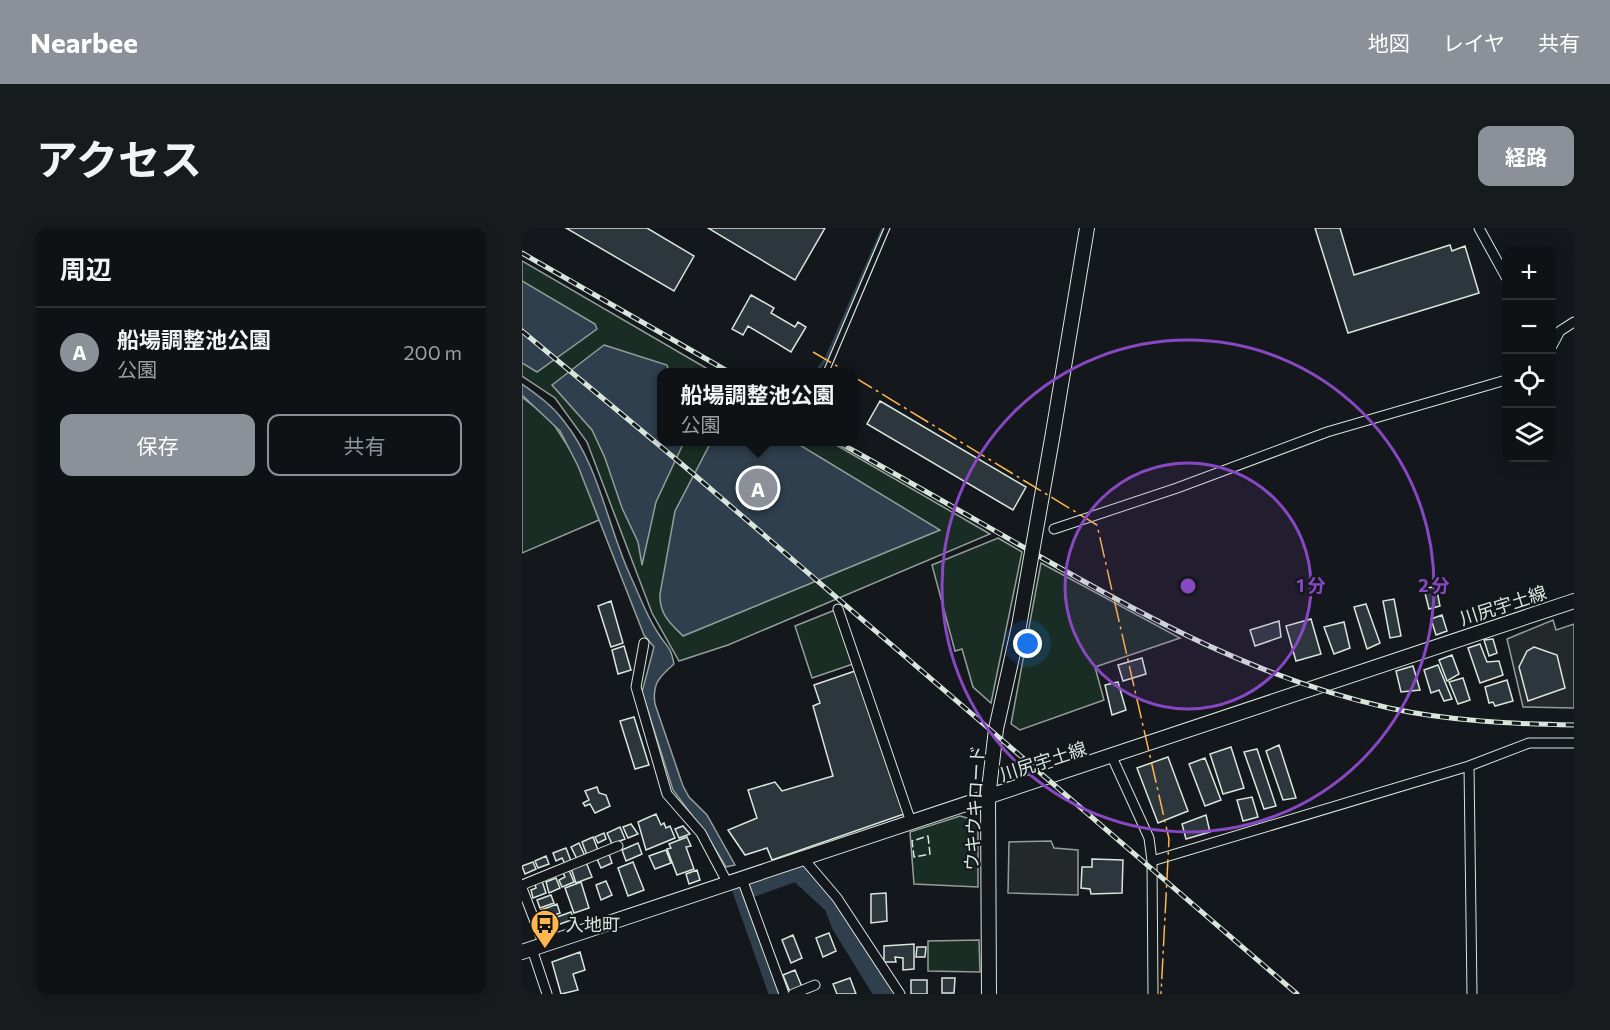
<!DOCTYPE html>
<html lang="ja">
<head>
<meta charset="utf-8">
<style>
	body { margin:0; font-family:Commissioner,"Noto Sans JP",sans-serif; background:#181b1e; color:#f1f3f6 }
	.controls { position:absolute; right:18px; top:18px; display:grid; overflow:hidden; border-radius:12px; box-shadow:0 3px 15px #0003 }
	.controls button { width:54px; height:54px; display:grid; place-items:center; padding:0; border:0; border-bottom:2px solid #2f3234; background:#0f1215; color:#f1f3f6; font:30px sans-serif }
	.you { position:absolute; left:506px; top:416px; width:21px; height:21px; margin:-15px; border:4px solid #fff; border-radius:50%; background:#1a73e8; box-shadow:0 0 0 9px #1a73e833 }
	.badge { display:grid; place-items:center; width:39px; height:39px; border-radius:50%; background:#8c9099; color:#fff; font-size:20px; font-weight:700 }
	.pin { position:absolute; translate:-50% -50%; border:3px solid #fff; box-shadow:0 2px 6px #0006 }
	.popup { position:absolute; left:135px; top:140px; width:201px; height:78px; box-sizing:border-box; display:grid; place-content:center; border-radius:12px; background:#0f1215; filter:drop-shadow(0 2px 4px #0005); font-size:20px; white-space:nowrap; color:#9b9ea0 }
	.popup b { font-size:22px; color:#f1f3f6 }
	.popup::after { content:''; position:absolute; left:50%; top:100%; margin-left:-12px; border:12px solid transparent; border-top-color:#0f1215 }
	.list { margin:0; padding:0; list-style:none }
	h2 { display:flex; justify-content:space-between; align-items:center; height:78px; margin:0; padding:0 24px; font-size:26px }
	h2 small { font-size:20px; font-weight:400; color:#9b9ea0 }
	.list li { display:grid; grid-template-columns:39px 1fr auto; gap:18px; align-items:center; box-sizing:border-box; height:90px; padding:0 24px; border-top:2px solid #2f3234 }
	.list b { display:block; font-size:22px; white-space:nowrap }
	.list p { margin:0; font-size:20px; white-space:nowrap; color:#9b9ea0 }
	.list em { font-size:20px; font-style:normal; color:#9b9ea0 }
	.actions { display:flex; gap:12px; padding:18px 24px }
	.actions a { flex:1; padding:14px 0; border:2px solid #8c9099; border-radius:12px; text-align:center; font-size:21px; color:#8c9099 }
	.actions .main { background:#8c9099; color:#fff }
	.icon { flex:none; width:33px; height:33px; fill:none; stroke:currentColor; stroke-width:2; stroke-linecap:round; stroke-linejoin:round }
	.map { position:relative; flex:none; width:1052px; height:766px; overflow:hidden; border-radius:12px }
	header { display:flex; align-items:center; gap:36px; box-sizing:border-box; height:84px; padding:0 30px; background:#8c9099; color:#fff }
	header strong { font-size:28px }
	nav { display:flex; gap:33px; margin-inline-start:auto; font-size:21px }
	.intro { display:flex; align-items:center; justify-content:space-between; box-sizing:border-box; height:144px; padding:0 36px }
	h1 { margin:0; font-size:42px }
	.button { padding:15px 27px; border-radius:12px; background:#8c9099; color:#fff; font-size:21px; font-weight:700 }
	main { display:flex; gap:36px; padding:0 36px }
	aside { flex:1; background:#0f1215; border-radius:12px; box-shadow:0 3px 15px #0003 }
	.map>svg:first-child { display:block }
	.green { fill:#1a2d24; stroke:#939e99; stroke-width:1.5 }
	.parking { fill:#24282b; stroke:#939e99; stroke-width:1.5 }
	.water { fill:#2f3f4d; stroke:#939e99; stroke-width:1.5 }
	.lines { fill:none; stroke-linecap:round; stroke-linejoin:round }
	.stream { stroke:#2f3f4d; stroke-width:3 }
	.river { stroke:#2f3f4d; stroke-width:18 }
	.building { fill:#2c363c; stroke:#d8e6dc; stroke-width:1.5 }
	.lane-casing { stroke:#d8e6dc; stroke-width:7 }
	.street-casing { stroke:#d8e6dc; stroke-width:11 }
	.secondary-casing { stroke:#d8e6dc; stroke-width:16 }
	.lane { stroke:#14181c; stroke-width:4.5 }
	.street { stroke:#14181c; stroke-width:9 }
	.secondary { stroke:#14181c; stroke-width:14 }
	.rail-casing { stroke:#d8e6dc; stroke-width:5 }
	.rail { stroke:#14181c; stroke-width:3; stroke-dasharray:9; stroke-linecap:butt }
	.secondary-bridge-casing { stroke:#d8e6dc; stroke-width:16; stroke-linecap:butt }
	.secondary-bridge { stroke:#14181c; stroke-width:14 }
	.fence { stroke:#d8e6dc; stroke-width:1.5; stroke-dasharray:8 3; stroke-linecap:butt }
	.power { stroke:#ffb74d; stroke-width:1.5; stroke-dasharray:21 4.5 3 4.5; stroke-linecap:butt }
	.ring { fill:none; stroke:#8948c3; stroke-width:3 }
	.labels { text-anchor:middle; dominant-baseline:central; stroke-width:4.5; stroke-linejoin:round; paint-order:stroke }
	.street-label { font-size:18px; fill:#d8e6dc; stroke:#14181c }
	.poi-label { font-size:18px; fill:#d8e6dc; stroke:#14181c; text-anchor:start }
	.centre { fill:#8948c3; stroke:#14181c; stroke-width:3 }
	.ring-label { font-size:18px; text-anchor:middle; font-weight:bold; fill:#8948c3; stroke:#14181c; stroke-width:4.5; stroke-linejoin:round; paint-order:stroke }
</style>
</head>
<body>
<header>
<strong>Nearbee</strong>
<nav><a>地図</a><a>レイヤ</a><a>共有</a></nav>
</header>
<div class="intro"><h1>アクセス</h1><a class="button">経路</a></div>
<main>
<aside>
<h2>周辺<small></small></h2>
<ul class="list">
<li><span class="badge">A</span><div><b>船場調整池公園</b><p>公園</p></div><em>200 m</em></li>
</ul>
<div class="actions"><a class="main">保存</a><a>共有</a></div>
</aside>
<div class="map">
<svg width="1052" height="766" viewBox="0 0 1052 766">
	<rect width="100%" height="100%" fill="#14181c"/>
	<path class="green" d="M0,33L191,144H140V214H309L468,306L206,417L157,433L130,385L65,214L33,170L0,148Z
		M0,169L29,192L56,234L77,292L0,325Z
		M476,310L500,324L469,475L451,459L440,421L433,423L410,337Z
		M519,335L658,410L573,439L582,472L498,502L489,496Z
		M313,382L331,436L290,450L273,398Z
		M438,588L452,592L456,597V659L392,656L388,604Z
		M457,712L458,744L406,743V713Z"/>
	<path class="parking" d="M1031,392L1034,402L1052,396V480L1001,479L985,411Z
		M529,613L532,620L556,622V667L486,665L487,614Z"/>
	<path class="water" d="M0,53L73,96L75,101L15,144L0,135Z
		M82,117L145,137L147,144H140V214H162L134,274L120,337L116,314L100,280L83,230L70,202L30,157Z
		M0,156C15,167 30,177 41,192C77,236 85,297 108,347C117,366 124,387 136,405C145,420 148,416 152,436C137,449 130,456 133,476L161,558L167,569L185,587L213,637L204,639L184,606L151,562L120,464L132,419L122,407L56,238L38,203L0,167Z
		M189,214H273L418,302L161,408C148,395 137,386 138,366L153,283Z"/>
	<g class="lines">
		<path class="stream" d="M294,144L304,131L361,0"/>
		<path class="river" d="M218,658L256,766
			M230,660L275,644L311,677L318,696L361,766"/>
	</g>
	<path class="building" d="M44,0H125L172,28L152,63Z
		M186,0H303L273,52Z
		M793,0H818L832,47L928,17L930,23L943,18L957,65L826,105Z
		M229,67L252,80L249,85L273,99L276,94L284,99L269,124L226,98L221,107L210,101Z
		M358,173L504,259L491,282L345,196Z
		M914,358L918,378L907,381L902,361Z
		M872,371L879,408L868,410L861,373Z
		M89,373L101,415L89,419L76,378Z
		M844,376L858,415L845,421L832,379Z
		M920,387L925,403L914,407L909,391Z
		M789,391L799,426L774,433L764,398Z
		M757,393L759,409L733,418L728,402Z
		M822,394L828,420L812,426L802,399Z
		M971,411L975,425L967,428L962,412Z
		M958,416L965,434L977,433L981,447L958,455L946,420Z
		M102,418L109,442L96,446L90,422Z
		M1012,419L1035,427L1043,460L1006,473L997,439L1005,423Z
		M930,427L937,446L925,453L917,432Z
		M620,430L624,446L601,453L596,437Z
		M916,437L930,471L922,473L917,462L909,465L902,442Z
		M891,438L898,462L879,464L874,443Z
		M333,443L382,586L250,632L245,620L223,627L206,602L235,590L226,562L253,554L260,563L311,548L291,478L298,475L292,457Z
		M941,450L948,472L936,476L927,454Z
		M985,452L991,473L973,478L971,474L967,475L963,459Z
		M596,454L604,482L590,487L583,457Z
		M112,489L127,537L113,541L98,493Z
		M757,517L774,570L761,572L744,523Z
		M709,519L722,560L701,566L688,526Z
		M735,521L754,578L742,581L722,524Z
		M646,529L666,583L636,595L615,540Z
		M683,530L699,572L683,578L667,536Z
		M75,559L77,565L84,567L88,578L73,585L68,576L63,578L61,575L67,572L63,563Z
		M730,569L736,589L721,593L715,572Z
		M134,586L139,597L142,595L144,600L148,598L153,610L124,622L116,594Z
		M684,587L688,604L664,611L660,596Z
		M109,596L116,606L106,610L101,599Z
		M161,598L168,606L157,610L153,601Z
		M98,599L103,611L90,616L85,605Z
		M82,605L84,611L76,615L73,609Z
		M71,609L76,622L65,627L60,614Z
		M165,609L169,618L164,619L172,641L155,647L145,621L149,620L147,616Z
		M57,615L63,628L55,631L49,619Z
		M116,615L120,626L104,633L100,622Z
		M44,620L49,633L43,636L40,630L34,633L31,625Z
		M144,622L149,635L133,641L127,628Z
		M87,626L90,635L79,640L75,631Z
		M24,628L27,636L16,640L13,633Z
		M570,631L601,632L600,665L569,666L568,661L559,660L560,639H570Z
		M11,634L14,641L3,646L0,638Z
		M64,634L70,649L54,655L49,640Z
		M111,634L122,662L106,668L96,640Z
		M47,642L52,654L40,659L37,652L43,649L41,645Z
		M175,642L178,652L167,656L164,646Z
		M34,650L38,660L27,665L24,654Z
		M20,653L24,665L11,670L9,662L14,660L13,656Z
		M84,653L90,667L79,672L74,657Z
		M59,654L67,680L52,685L43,660Z
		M364,665L365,693L349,695V666Z
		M29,667L32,675L18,680L15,672Z
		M35,676L38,685L22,691L19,682Z
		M49,684L52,691L24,701L21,694Z
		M307,705L314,723L301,729L294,710Z
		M271,707L280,730L269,735L260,712Z
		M392,716V741L381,742V730L373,729L374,734H362V718Z
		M395,719H404L403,729H394Z
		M58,724L63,742L51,746L56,762L39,766L30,734Z
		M273,742L280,759L268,764L261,747Z
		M328,750L334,766H315L311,756Z
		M420,750H433L432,765H420Z
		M389,752H405V766H389Z"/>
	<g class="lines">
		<g class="lane-casing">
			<path id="lane" d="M304,144L365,0"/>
		</g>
		<g class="street-casing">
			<path id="street" d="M957,0L984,49
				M1030,118L1038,103L1052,94
				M532,301L655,260L805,204L984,152
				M316,381L389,594
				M122,415L114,459L145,566L179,605L205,654
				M590,529L627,610L630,633L631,766
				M947,538L950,766
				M281,630L315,670L378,766
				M630,633L947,538L1007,515H1052
				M220,651L262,766
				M0,657L96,618
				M0,660L22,717
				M10,721L25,766
				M271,766L293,757"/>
		</g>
		<g class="secondary-casing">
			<path id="secondary" d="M531,205L565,0
				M0,724L1052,373
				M467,766L466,570L474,501L497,398"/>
		</g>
		<use href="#lane" class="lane"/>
		<use href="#street" class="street"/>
		<use href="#secondary" class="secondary"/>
		<g class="rail-casing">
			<path id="rail" d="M0,25L207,144
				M0,103L162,238L775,766
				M316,214C381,250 445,287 510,324C625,390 736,451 867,480C927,493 991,496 1052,497"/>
		</g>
		<use href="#rail" class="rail"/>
		<g class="secondary-bridge-casing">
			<path id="secondary-bridge" d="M497,398L531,205"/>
		</g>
		<use href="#secondary-bridge" class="secondary-bridge"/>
		<path class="fence" d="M406,608L408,626L392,629L390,613Z"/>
		<path class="power" d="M291,124L325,144
			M332,149L575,297L647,611L639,766"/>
	</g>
	<circle cx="666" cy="358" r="123" fill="#8948c3" fill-opacity=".12"/>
	<g class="ring">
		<circle cx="666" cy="358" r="123"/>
		<circle cx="666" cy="358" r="246"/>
	</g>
	<defs>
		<g id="bus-pin" transform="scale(1.5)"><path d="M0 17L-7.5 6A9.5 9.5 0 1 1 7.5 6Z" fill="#ffb74d" stroke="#14181c"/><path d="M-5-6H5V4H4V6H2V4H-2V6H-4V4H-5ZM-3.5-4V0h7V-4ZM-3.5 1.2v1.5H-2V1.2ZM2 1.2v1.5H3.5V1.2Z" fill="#111"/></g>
	</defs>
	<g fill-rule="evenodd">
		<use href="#bus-pin" x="23" y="696"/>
	</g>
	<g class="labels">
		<g class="street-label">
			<text transform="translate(981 377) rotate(-18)">川尻宇土線</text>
			<text transform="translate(521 533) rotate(-18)">川尻宇土線</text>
			<text transform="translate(452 580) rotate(-87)">ウキウキロード</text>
		</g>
		<g class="poi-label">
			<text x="44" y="696">入地町</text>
		</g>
	</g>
	<circle cx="666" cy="358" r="9" class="centre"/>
	<g class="ring-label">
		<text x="789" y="364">1 分</text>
		<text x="912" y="364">2 分</text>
	</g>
</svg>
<div class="controls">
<button>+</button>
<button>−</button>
<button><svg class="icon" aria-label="locate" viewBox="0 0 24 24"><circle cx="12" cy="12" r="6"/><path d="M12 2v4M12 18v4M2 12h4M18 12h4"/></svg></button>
<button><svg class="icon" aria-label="layers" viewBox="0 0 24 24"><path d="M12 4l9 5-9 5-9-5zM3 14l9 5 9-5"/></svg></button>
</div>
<div class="you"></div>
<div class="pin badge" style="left:236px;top:260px">A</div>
<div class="popup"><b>船場調整池公園</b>公園</div>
</div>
</main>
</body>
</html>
